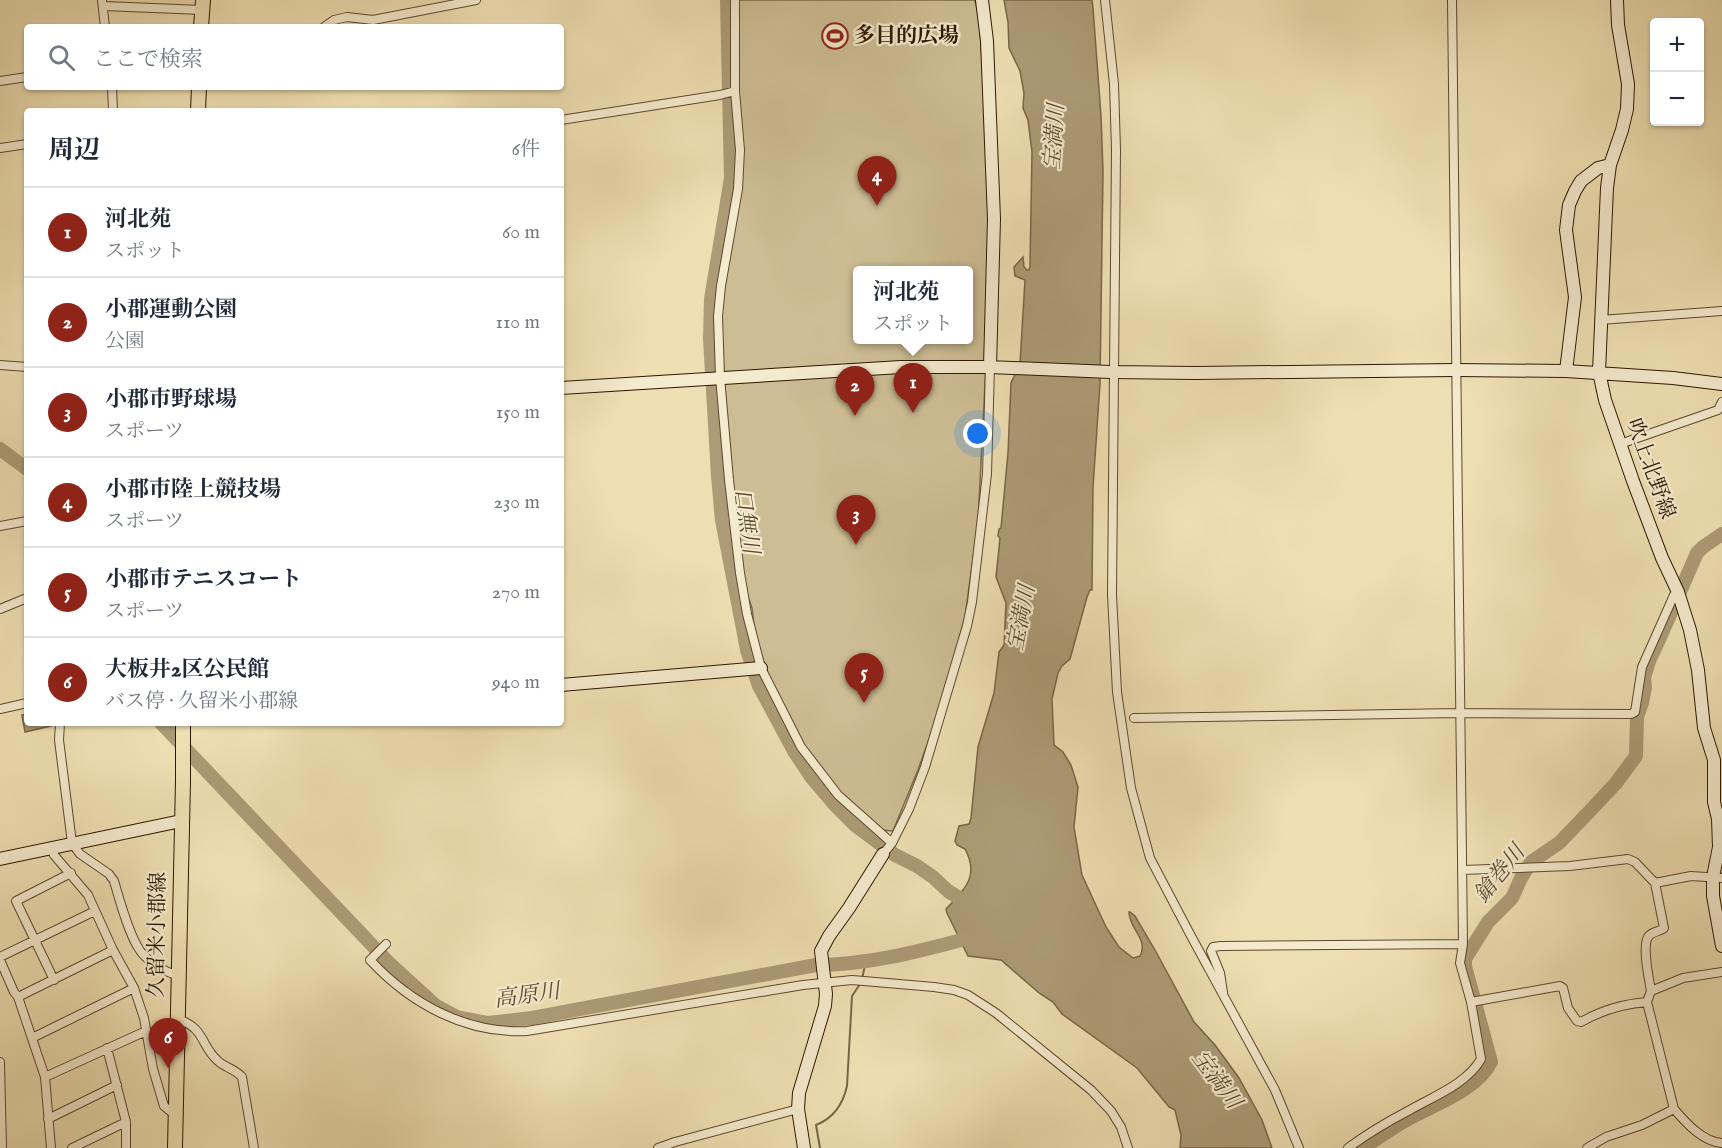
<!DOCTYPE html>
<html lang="ja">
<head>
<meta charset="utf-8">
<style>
	body { margin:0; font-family:"IM FELL English","Noto Serif JP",serif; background:#f2f2f3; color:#1f2937 }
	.controls { position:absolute; right:18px; top:18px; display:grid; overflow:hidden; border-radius:6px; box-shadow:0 2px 4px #0004 }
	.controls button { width:54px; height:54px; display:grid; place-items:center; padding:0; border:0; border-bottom:2px solid #e0e1e3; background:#fff; color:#1f2937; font:30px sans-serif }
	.you { position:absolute; left:978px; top:434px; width:21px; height:21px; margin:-15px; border:4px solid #fff; border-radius:50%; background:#1a73e8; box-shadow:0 0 0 9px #1a73e833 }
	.badge { display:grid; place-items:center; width:39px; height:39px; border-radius:50%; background:#8f2418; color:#fff; font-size:20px; font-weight:700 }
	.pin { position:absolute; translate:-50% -50px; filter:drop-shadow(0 2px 3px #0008) }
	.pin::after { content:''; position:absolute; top:32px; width:21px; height:18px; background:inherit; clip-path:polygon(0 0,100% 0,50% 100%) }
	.popup { position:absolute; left:853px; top:266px; width:120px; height:78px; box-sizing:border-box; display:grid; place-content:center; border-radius:6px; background:#fff; filter:drop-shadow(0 2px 4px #0005); font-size:20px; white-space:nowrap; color:#747a83 }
	.popup b { font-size:22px; color:#1f2937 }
	.popup::after { content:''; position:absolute; left:50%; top:100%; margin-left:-12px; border:12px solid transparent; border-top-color:#fff }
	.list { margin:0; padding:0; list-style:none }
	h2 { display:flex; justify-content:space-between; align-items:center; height:78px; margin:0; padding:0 24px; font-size:26px }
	h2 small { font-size:20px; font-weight:400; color:#747a83 }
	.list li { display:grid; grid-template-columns:39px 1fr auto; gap:18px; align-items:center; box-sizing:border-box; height:90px; padding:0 24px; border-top:2px solid #e0e1e3 }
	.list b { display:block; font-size:22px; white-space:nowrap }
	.list p { margin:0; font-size:20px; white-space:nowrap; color:#747a83 }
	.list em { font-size:20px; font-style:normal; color:#747a83 }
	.icon { flex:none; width:33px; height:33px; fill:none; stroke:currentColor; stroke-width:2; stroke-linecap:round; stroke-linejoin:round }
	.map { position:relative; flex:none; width:1722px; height:1148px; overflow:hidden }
	.search { position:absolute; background:#fff; box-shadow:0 2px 4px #0004; left:24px; top:24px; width:540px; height:66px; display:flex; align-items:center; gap:15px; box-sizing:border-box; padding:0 21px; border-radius:6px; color:#747a83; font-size:22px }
	.panel { position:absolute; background:#fff; box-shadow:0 2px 4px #0004; left:24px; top:108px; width:540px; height:618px; border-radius:6px }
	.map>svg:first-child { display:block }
	.green { fill:#cdbd94; stroke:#7c6a4a; stroke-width:1.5; fill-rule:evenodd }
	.water { fill:#ac9b76; stroke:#796647; stroke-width:1.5 }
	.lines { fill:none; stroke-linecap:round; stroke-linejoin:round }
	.stream { stroke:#796647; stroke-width:2 }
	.river { stroke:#ac9b76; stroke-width:14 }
	.street-casing { stroke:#5c492d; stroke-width:10 }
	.secondary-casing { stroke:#2c1701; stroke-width:14 }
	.primary-casing { stroke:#2c1701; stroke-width:16 }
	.street { stroke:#f4eacd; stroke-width:8 }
	.secondary { stroke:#f4eacd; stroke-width:12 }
	.primary { stroke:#eedfb2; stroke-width:14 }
	.labels { text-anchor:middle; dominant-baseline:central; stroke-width:4.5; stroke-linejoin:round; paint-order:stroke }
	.poi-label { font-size:21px; font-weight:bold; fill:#2c1701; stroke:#f4eacd; text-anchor:start }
	.street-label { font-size:21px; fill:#2c1701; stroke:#f4eacd }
	.water-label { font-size:22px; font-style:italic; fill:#5f4c30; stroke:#f4eacd }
</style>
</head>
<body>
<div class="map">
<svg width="1722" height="1148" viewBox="0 0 1722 1148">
	<rect width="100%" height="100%" fill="#eedfb2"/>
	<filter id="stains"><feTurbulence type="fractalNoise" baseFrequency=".00333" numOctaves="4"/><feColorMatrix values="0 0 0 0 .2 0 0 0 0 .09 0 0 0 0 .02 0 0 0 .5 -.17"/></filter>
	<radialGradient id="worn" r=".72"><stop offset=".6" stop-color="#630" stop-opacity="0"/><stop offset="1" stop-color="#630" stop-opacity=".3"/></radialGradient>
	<path class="green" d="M738,0H975L979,18L983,75L989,202L987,345L978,522L965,617L940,709L918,770L893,831L882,830L841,794L802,743L767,674L755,634L752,608L745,588L730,480L721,323L724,289L740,189ZM858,270H968V340H858Z"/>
	<path class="water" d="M1004,0H1092L1093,8L1101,116L1103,171L1100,384L1093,487L1092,590H1090L1087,597L1070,659L1062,666L1058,673L1052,699L1054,745L1063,752L1071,765L1078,787L1074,827L1082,875L1106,927L1119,947L1133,958L1140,956C1149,939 1129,929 1129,912H1130L1135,916L1155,950L1194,1022L1215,1045L1239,1078L1262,1120L1272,1148H1180L1181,1135L1175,1110L1169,1107L1137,1068L1062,1014L1053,1002L1039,993L1001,960L968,956L947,913L946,909C964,890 980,877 965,849L957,845L955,841L959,826L969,824L971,818L978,747L994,693L999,652L1004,645L1006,603L996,577L1000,538L998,536L999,529L1001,528L1008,453L1011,383L1020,364L1025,280L1015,276L1014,267L1023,257L1024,267L1027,270H1029L1030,266L1032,152L1028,120L1023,108L1024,93L1020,71L1009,48L1008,22Z
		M27,714V723H50L51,726L25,732L22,715Z"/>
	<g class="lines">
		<path class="stream" d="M862,979L866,961
			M820,1148L816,1125C834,1118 843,1104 847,1086L852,996L860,984"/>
		<path class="river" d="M727,0L731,178L711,299L710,339L718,476L722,520L747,650L759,686L794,751L812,778L835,805L856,826L895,855L917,866L933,877L948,891L964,901L974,903
			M0,449L27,469
			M161,723L390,964L436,1006L457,1017L488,1023L532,1018L816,965C871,965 924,950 977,936
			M1362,1148C1378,1138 1394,1127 1410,1118C1436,1104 1478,1089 1491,1062L1465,966V959L1488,922L1512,898L1521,878L1531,862L1559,843L1587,814L1616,783L1636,756L1637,717L1642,703L1645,687L1644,678L1649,661L1658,642L1697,553L1703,547L1722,534"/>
		<g class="street-casing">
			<path id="street" d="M102,0L105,27
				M735,0V91L740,150L738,189L721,286L718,316L720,377L729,480L740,573L747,614L761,668L801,747L838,795L892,843
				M1105,0L1114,84L1116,150L1112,595L1117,692L1131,788L1150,858L1191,936L1275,1090L1299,1148
				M104,6L202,10
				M324,27L334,20L347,17L373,20L476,0
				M0,81L27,77
				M112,87L113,111
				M561,120L720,95L735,91
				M0,148L27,144
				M1600,320L1722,311
				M0,365L27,367
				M1620,444L1718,410L1722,402
				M0,526L27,521
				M0,609L27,598
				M0,709L27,703
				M1134,718L1459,713L1631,714L1635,712L1642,667L1674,595L1678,592
				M60,723L59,740L72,843L80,854L109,874L114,881C120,901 128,932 139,949C147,962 165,972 179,976
				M51,847L54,855L88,895L113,950L134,988L144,1018L153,1069L164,1106L170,1111L176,1110
				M883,854L892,843L909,809L925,767L967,626L972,602L987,474L990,367
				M1462,870L1570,866L1628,859L1635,862L1655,883L1691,876L1722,878
				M386,944L370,960C411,1004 466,1034 527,1031L803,985L852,980L934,987L954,990L968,995L996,1013L1091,1090L1111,1111L1121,1127L1128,1148
				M0,957L95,911
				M0,960L14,992L18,997
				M54,980L16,901L71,873
				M1651,991C1649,979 1642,947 1648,937C1652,931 1660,932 1664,928L1655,883
				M1223,992L1220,973L1211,951L1213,947L1221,946L1463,944
				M1471,1002L1560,986L1563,988L1568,1008L1577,1021L1581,1022C1602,1010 1622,1004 1647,1002
				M178,1019C206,1029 200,1045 218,1061C224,1067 235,1069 242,1077L254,1148
				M32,1038L134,988
				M107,1048L126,1122V1148
				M0,1062L2,1148
				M45,1077L146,1031
				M1674,1109C1686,1123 1703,1142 1722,1143
				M48,1119L117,1085
				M51,1148L45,1077L18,997L113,950
				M72,1148L126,1122
				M658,1148L675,1142L798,1109
				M1348,1148C1367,1134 1387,1122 1408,1111C1432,1097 1467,1084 1481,1059L1471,1002L1460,963L1463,944L1452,0
				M1587,1148L1606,1137L1642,1125L1674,1109L1647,1002L1651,991L1683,978L1722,972"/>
		</g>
		<g class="secondary-casing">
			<path id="secondary" d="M982,0L987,41L994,219L990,367
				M1617,0L1618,25L1628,84L1627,109L1622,130L1610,165L1607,188L1599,372L1605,400L1633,481L1662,558L1678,592L1690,630L1698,670L1704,728L1714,760V802L1718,819L1719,847L1713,877V896L1722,946
				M1566,371L1575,297L1566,230L1569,205L1575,191L1581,181L1598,168L1610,165
				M561,388L901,367H990L1111,372L1195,373L1455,370L1566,371L1673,378L1722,384
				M561,685L761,668
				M0,859L181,821
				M804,1148L798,1109L799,1093L825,1006L826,994L821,951L829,936L849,908L883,854"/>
		</g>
		<g class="primary-casing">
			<path id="primary" d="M201,27L203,0
				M198,111L199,87
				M175,1148L183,781V723"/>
		</g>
		<use href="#street" class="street"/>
		<use href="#secondary" class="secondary"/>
		<use href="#primary" class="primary"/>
	</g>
	<defs>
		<g id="stadium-ring" transform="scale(1.35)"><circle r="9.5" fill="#f4eacd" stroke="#8f2418" stroke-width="1.5"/><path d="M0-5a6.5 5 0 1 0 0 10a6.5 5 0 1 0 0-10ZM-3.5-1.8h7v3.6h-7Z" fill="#8f2418"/></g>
	</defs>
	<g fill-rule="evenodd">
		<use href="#stadium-ring" x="835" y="36"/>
	</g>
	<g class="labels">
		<g class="poi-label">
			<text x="854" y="36">多目的広場</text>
		</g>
		<g class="street-label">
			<text transform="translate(1650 469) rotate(70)">吹上北野線</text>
			<text transform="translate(158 935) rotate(-89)">久留米小郡線</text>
		</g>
		<g class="water-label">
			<text transform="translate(1055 137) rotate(-86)">宝満川</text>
			<text transform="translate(746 521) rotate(82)">口無川</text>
			<text transform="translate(1022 618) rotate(-79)">宝満川</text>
			<text transform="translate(1500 874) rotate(-51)">鎗巻川</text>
			<text transform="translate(527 996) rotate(-8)">高原川</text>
			<text transform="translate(1216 1080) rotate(53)">宝満川</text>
		</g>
	</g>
	<rect width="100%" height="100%" filter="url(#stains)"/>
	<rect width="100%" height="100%" fill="url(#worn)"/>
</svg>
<div class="controls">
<button>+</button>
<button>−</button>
</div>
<div class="you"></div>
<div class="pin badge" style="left:913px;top:413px">1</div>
<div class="popup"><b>河北苑</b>スポット</div>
<div class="pin badge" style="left:855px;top:416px">2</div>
<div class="pin badge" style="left:856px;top:545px">3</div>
<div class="pin badge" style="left:877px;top:206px">4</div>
<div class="pin badge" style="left:864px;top:703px">5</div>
<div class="pin badge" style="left:168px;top:1068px">6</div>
<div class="search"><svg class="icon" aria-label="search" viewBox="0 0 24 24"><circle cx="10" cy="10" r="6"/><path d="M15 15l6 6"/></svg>ここで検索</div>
<section class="panel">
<h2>周辺<small>6件</small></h2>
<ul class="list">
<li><span class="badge">1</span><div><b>河北苑</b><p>スポット</p></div><em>60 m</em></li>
<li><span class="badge">2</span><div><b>小郡運動公園</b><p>公園</p></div><em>110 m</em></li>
<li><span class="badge">3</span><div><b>小郡市野球場</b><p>スポーツ</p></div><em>150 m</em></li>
<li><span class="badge">4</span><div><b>小郡市陸上競技場</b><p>スポーツ</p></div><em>230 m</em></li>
<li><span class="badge">5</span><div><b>小郡市テニスコート</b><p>スポーツ</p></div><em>270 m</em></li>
<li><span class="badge">6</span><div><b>大板井2区公民館</b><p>バス停 · 久留米小郡線</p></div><em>940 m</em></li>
</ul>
</section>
</div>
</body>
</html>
